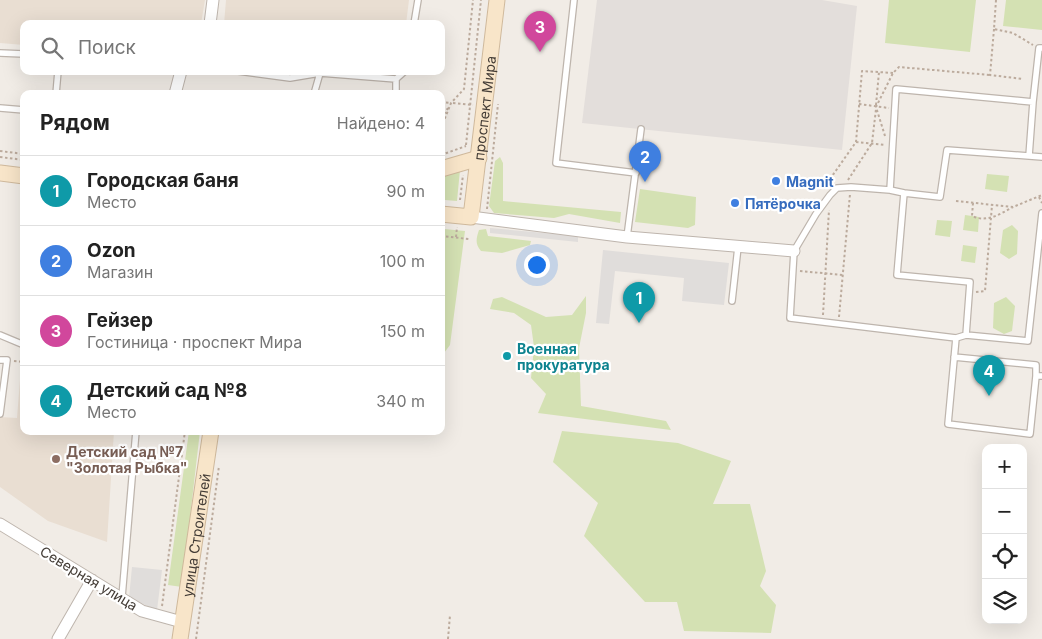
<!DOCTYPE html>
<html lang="ru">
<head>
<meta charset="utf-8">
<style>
	body { margin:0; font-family:Inter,sans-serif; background:#f2f2f2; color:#222 }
	.controls { position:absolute; right:15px; bottom:15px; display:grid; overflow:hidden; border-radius:10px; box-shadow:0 5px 20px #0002 }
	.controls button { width:45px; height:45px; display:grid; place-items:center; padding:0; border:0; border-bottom:1px solid #e0e0e0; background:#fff; color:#222; font:25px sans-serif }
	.you { position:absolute; left:536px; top:264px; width:18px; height:18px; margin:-12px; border:4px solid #fff; border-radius:50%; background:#1a73e8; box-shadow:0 0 0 8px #1a73e833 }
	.badge { display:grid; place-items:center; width:32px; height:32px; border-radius:50%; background:#e22c30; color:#fff; font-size:16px; font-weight:700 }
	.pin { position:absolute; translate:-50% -41px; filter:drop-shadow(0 1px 2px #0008) }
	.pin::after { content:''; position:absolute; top:26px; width:18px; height:15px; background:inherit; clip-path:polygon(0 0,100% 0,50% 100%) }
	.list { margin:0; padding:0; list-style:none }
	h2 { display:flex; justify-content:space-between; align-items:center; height:65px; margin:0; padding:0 20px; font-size:21px }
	h2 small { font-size:16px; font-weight:400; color:#767676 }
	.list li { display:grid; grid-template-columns:32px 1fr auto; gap:15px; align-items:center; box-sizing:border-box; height:70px; padding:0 20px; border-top:1px solid #e0e0e0 }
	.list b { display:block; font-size:19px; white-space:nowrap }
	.list p { margin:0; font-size:16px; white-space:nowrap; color:#767676 }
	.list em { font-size:16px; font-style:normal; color:#767676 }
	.icon { flex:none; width:28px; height:28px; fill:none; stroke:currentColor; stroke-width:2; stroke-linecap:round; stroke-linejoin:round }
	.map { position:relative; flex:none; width:1042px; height:639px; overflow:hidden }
	.search { position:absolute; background:#fff; box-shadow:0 5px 20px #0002; left:20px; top:20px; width:425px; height:55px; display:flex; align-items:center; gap:12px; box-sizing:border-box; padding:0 18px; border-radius:10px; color:#767676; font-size:19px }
	.panel { position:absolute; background:#fff; box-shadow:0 5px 20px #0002; left:20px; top:90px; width:425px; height:345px; border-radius:10px }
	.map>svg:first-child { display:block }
	.industrial { fill:#e3dedb }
	.education { fill:#e9ded2 }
	.green { fill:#d4e1b3 }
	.parking { fill:#e0dddb }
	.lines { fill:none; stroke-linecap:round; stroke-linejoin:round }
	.lane-casing { stroke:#beb5ad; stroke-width:8 }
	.street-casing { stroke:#beb5ad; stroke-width:13 }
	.secondary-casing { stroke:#cfb99c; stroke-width:17 }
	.path { stroke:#bcab9d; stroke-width:2; stroke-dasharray:2.5 2.5; stroke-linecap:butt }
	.lane { stroke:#fff; stroke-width:5.5 }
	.street { stroke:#fff; stroke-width:11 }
	.secondary { stroke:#f8e5c9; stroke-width:15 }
	.shop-dot { fill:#3f7fe0; stroke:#fff; stroke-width:2 }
	.culture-dot { fill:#0f9aa8; stroke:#fff; stroke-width:2 }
	.education-dot { fill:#8d6e63; stroke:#fff; stroke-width:2 }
	.labels { text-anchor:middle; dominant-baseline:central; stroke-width:4.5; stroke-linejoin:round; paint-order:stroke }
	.street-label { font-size:14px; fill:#433c36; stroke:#fff }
	.shop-label { font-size:14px; font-weight:bold; fill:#366cbe; stroke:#fff; text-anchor:start }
	.culture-label { font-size:14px; font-weight:bold; fill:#0d838f; stroke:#fff; text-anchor:start }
	.education-label { font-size:14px; font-weight:bold; fill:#785e54; stroke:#fff; text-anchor:start }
</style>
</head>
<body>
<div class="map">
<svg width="1042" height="639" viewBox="0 0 1042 639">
	<rect width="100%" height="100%" fill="#f1ece6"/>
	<path class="industrial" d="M597,0H822L857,6L842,150L582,123Z"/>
	<path class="education" d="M0,0H205L201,24H24V45L0,43Z
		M226,0H409L406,24H224Z
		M21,367H24V431H114L107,542L48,521L0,487V417L17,418Z"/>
	<path class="green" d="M889,0H976L970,52L885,43Z
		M1006,0H1042V30L1003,26Z
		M500,157L503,163V201L621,212L620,223L569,214L554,218L494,213L489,206L495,161Z
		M460,170L457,201L445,200L441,195V175Z
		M987,174L1009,176L1007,192L985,189Z
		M640,189L696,197L695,225L688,228L635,222Z
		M965,215L979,217L978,232L963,230Z
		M937,220L952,221L950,237L935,235Z
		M1012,225L1018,231L1017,254L1009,259L1000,253L1003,230Z
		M444,229L465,231L450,345L441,357V239H444Z
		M486,229L488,236L531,241L530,245L502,253L481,251C475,244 476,239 479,230Z
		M963,245L977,247L975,263L961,261Z
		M586,296V313L579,348L581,406L666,421L671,430L538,413L546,394L531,378L534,347L531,325L514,313L490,309L493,299L502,297L546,317L572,315Z
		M1006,297L1015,306L1012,331L1004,334L993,328L994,303Z
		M189,431H200L182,587L168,585Z
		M562,431L678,443L731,461L713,504H750L766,571L760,586L776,605L771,633L684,631L677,602H645L584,536L598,503L553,462Z"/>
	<path class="parking" d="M490,228L578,236V242L490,233Z
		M603,250L729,263L724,305L682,301L684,278L615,271L609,324L596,323Z
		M132,567L162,570L157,610L129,598Z"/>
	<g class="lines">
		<g class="lane-casing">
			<path id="lane" d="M574,0L556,163L636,173
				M414,24L418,0
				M1042,48H1039L1033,102L896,89L890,190L851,187L837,188L830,195L816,214L794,251L790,318L956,338L966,335L1028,341L1042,213
				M0,53L24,54
				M238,71L290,78L320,73
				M56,94L58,71
				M314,94L320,73L396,79L405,71
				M396,94V79
				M0,108L24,110
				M1029,156L1033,102
				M890,190L904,193L897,275L970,282L966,335
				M904,193L940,197L947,150L1042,157
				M627,237L641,129
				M732,301L738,247
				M0,335L24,345
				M956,338L948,424L1030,434L1036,376H1042
				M954,357L1036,365V376
				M0,360H7L0,414
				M122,597L136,431"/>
		</g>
		<g class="street-casing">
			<path id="street" d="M210,24L213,0
				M175,94L181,71
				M471,217L627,237L794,251
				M0,524L142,611L182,622
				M58,639L92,580"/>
		</g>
		<g class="secondary-casing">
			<g id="secondary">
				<path d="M441,169L479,158"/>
				<path d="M0,173L24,176"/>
				<path id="s1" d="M441,214L471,217L497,0"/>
				<path id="s2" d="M180,639L211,431"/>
			</g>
		</g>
		<path class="path" d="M996,0L994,29L1013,33L1033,45
			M994,29L990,75L1023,79
			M441,102L451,103
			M453,103L473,105
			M859,104L889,108
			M876,105L879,72
			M441,118L448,108
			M441,128L451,103L464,89L473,0
			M885,136L876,107L893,73L899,67L990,75
			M856,142L885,145
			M466,145L481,0
			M0,151L24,154
			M441,155L466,146
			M0,157L24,160
			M830,179L856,142L862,71L893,73
			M848,180L872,143L876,109
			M1039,197L1042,203
			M460,200L463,175
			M956,201L1013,207L1042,195
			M973,203L972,216C987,223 1000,214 1013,207
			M487,209L498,104
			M441,236L469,239
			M456,237L457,227
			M800,271L843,275
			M976,292L985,291L992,205
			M823,315L829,210
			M839,317L850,194
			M14,361L24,362
			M162,606L185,431
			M196,639L219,466
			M448,639L450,615"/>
		<use href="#lane" class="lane"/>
		<use href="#street" class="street"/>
		<use href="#secondary" class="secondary"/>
	</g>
	<g class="shop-dot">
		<circle cx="776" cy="181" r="5"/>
		<circle cx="735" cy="203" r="5"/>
	</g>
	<circle class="culture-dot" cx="507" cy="356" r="5"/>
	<circle class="education-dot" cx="56" cy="459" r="5"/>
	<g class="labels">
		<g class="street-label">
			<text stroke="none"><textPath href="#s1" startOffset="140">проспект Мира</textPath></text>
			<text stroke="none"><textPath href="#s2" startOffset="105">улица Строителей</textPath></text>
			<text transform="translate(89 578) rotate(31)">Северная улица</text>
		</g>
		<g class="shop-label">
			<text x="786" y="181">Magnit</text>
			<text x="745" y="203">Пятёрочка</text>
		</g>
		<g class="culture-label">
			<text x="517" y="348">Военная<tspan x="517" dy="16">прокуратура</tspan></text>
		</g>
		<g class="education-label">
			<text x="66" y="451">Детский сад №7<tspan x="66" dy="16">"Золотая Рыбка"</tspan></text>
		</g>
	</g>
</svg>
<div class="controls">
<button>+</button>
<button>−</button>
<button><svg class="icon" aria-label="locate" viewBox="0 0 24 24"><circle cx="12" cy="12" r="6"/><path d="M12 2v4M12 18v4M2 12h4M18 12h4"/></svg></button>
<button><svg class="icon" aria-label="layers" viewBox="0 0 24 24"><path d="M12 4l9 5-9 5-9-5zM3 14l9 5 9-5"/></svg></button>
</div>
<div class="you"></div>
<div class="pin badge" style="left:639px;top:323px;background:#0f9aa8">1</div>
<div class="pin badge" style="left:645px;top:182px;background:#3f7fe0">2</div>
<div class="pin badge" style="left:540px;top:52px;background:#d1479c">3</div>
<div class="pin badge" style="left:989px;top:396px;background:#0f9aa8">4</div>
<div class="search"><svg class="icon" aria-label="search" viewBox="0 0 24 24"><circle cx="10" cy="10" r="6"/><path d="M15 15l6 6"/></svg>Поиск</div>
<section class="panel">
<h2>Рядом<small>Найдено: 4</small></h2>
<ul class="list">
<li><span class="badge" style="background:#0f9aa8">1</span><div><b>Городская баня</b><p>Место</p></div><em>90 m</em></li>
<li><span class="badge" style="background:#3f7fe0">2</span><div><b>Ozon</b><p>Магазин</p></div><em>100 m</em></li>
<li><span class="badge" style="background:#d1479c">3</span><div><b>Гейзер</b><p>Гостиница · проспект Мира</p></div><em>150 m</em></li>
<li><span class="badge" style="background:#0f9aa8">4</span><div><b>Детский сад №8</b><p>Место</p></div><em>340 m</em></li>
</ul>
</section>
</div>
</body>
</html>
